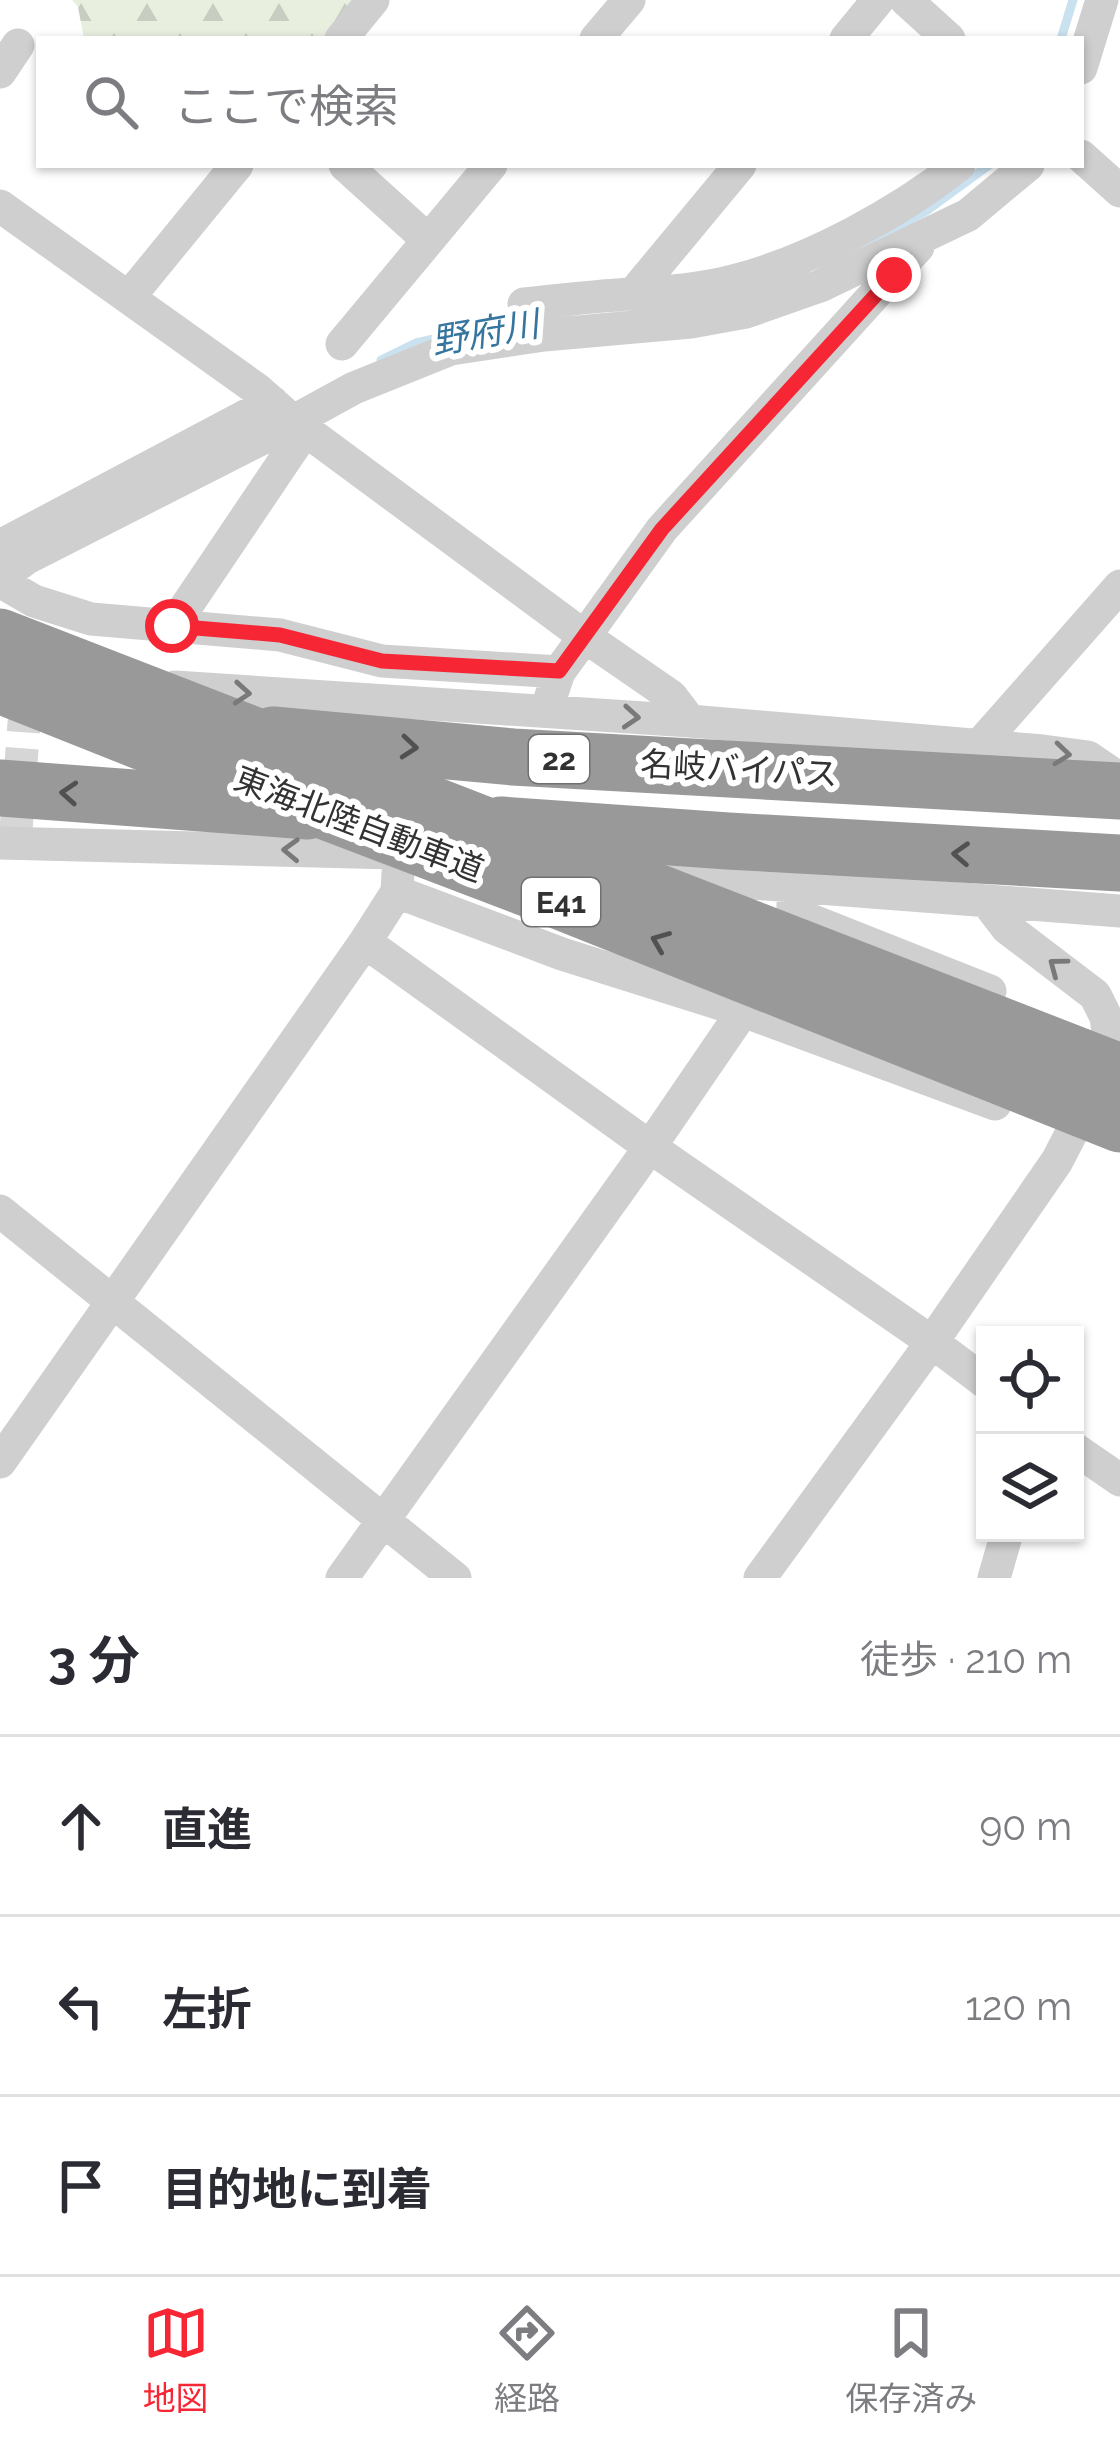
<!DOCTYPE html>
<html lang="ja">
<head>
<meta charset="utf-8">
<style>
	body { margin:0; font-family:Raleway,"Noto Sans JP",sans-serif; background:#f7f7f7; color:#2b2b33 }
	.controls { position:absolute; right:36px; bottom:36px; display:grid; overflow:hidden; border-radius:0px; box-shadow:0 3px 9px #0004 }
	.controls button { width:108px; height:108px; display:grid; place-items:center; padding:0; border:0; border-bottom:3px solid #e1e1e2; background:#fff; color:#2b2b33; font:60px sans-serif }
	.stop { position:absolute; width:36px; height:36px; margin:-27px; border:9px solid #f62635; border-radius:50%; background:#fff }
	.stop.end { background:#f62635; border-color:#fff; box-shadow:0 3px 12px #0008 }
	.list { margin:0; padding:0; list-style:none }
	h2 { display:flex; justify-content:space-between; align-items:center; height:156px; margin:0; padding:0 48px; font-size:51px }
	h2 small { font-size:39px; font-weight:400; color:#7c7c81 }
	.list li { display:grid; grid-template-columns:78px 1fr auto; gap:36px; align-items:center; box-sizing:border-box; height:180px; padding:0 48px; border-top:3px solid #e1e1e2 }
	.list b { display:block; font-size:45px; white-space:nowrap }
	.list em { font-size:39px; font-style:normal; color:#7c7c81 }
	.icon { flex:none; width:66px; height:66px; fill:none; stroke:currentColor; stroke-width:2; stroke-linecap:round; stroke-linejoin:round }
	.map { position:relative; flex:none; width:1120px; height:1578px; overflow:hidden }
	.search { position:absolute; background:#fff; box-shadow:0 3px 9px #0004; left:36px; right:36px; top:36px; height:132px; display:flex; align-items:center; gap:30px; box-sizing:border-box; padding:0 42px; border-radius:0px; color:#7c7c81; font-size:45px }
	.sheet { height:696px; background:#fff }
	nav { display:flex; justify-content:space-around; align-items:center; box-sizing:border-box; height:168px; border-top:3px solid #e1e1e2; background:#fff; font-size:33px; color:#7c7c81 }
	nav a { display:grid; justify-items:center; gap:6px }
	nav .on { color:#f62635 }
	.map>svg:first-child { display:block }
	.forest { fill:url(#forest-firs) }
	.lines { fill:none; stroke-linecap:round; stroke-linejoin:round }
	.stream { stroke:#cae1f0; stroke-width:9 }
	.street-tunnel { stroke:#d6d6d6; stroke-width:33; stroke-dasharray:33 16; stroke-linecap:butt }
	.street { stroke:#cfcfcf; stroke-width:33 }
	.highway { stroke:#999; stroke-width:57 }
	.highway-bridge { stroke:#999; stroke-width:57 }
	.oneway { stroke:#797979 }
	.oneway2 { stroke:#515151 }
	.route { stroke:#f62635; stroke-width:15 }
	.labels { text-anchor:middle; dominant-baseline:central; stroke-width:12; stroke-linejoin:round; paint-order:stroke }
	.shield { fill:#fff; stroke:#707070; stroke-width:3 }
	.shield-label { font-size:30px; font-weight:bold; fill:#323232 }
	.street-label { font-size:33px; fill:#323232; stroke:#fff }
	.water-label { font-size:36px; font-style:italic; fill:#36759d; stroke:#fff }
</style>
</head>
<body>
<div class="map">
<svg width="1120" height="1578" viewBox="0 0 1120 1578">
	<defs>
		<pattern id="forest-firs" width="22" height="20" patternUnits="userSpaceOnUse" patternTransform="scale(3)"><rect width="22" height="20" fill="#e8efdf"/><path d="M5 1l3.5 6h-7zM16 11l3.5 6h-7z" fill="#c7cdc0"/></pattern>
	</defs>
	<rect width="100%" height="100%" fill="#fff"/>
	<path class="forest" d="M72,0H357L331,39H84L78,7Z"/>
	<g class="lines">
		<path class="stream" d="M1061,39L1073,0
			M852,253L926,211L989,165
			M381,360L416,343L438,338"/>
		<path class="street-tunnel" d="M16,830L27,683"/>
		<path class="street" d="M906,0L949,39
			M341,39L373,0
			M596,39L629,0
			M846,39L878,0
			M1081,68L1102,0
			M0,72L18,45
			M1081,156L1120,191
			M345,165L428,240
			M0,206L258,390L293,421L584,636L671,696L690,721
			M633,294L740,165
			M129,297L237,165
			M524,304C555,301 586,297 617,295C656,292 698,291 737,280C812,260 898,213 959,165
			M342,344L491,165
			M0,546L272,402
			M0,578L27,558L259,440L354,388L451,349L544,335L691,322L746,312L820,286L968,215L1028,165
			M0,581L34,601L91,619L280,635L382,661L559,672
			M173,626L305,430
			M175,687L690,721L1043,751L1088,757L1120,779
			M546,711L559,672L662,529L918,247
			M978,747L1120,586
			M0,843L395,853
			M661,876L1120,911
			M397,892L562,954L743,1011L995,1104
			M793,894V913L990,991
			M365,942L650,1147L932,1342L985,1382
			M0,1211L455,1578
			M1075,1449L1120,1480
			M0,1462L365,942L397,892L398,873
			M342,1578L650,1147L743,1011L793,913
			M760,1578L932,1342L1057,1161L1072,1132L1109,1039L1106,1017L1095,995L1007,928L987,902
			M994,1578L1007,1533"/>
		<path class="highway" d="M273,735L513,757L1120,791
			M0,788L308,811
			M501,825L728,841L1120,863"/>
		<path class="highway-bridge" d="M0,637L1120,1072
			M0,685L138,740L535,891L1120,1124"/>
	</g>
	<defs><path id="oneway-chevron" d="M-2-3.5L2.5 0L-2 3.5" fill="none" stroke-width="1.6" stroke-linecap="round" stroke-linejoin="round" transform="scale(3)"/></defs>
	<g class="oneway">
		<use href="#oneway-chevron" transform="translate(242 693) rotate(4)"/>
		<use href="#oneway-chevron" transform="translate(631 717) rotate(4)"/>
		<use href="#oneway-chevron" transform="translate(1062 754) rotate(6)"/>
		<use href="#oneway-chevron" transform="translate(291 850) rotate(-178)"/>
		<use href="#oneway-chevron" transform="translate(1057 966) rotate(-143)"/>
	</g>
	<g class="oneway2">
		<use href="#oneway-chevron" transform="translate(409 747) rotate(5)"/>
		<use href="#oneway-chevron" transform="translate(69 793) rotate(-176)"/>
		<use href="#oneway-chevron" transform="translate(961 854) rotate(-177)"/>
		<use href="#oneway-chevron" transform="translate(660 941) rotate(-158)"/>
	</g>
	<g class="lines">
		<path class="route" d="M172,626L280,635L382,661L559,671L662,529L894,275"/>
	</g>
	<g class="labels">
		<g class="shield">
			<rect x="529" y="735" width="60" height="48" rx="9"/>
			<rect x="522" y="878" width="78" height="48" rx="9"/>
		</g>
		<g class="shield-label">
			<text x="559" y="759">22</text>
			<text x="561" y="902">E41</text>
		</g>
		<g class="street-label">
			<text transform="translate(739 769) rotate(3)">名岐バイパス</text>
			<text transform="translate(359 824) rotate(21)">東海北陸自動車道</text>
		</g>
		<g class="water-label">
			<text transform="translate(485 332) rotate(-10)">野府川</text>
		</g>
	</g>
</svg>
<div class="controls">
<button><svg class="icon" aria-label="locate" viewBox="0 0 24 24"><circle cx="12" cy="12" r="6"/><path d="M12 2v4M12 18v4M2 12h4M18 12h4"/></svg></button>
<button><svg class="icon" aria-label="layers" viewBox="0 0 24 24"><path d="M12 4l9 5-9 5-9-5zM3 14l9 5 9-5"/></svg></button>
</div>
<div class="stop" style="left:172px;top:626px"></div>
<div class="stop end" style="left:894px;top:275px"></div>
<div class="search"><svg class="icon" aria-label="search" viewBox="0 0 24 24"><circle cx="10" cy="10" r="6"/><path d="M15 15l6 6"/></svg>ここで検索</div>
</div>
<section class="sheet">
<h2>3 分<small>徒歩 · 210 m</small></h2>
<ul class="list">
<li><svg class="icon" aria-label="ahead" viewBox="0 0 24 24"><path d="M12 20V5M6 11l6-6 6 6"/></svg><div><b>直進</b></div><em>90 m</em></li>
<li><svg class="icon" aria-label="left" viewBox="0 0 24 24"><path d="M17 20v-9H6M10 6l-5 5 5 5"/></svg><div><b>左折</b></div><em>120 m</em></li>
<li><svg class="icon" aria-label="arrive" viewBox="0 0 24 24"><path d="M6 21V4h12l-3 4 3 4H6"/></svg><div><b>目的地に到着</b></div></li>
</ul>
</section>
<nav>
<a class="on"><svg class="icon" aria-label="map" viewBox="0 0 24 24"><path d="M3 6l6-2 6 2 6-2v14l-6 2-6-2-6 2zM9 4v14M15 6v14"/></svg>地図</a>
<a><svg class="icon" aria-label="directions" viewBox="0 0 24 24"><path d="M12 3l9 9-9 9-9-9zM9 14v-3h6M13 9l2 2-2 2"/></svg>経路</a>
<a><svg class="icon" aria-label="saved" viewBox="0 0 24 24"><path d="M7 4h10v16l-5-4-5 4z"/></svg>保存済み</a>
</nav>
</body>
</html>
